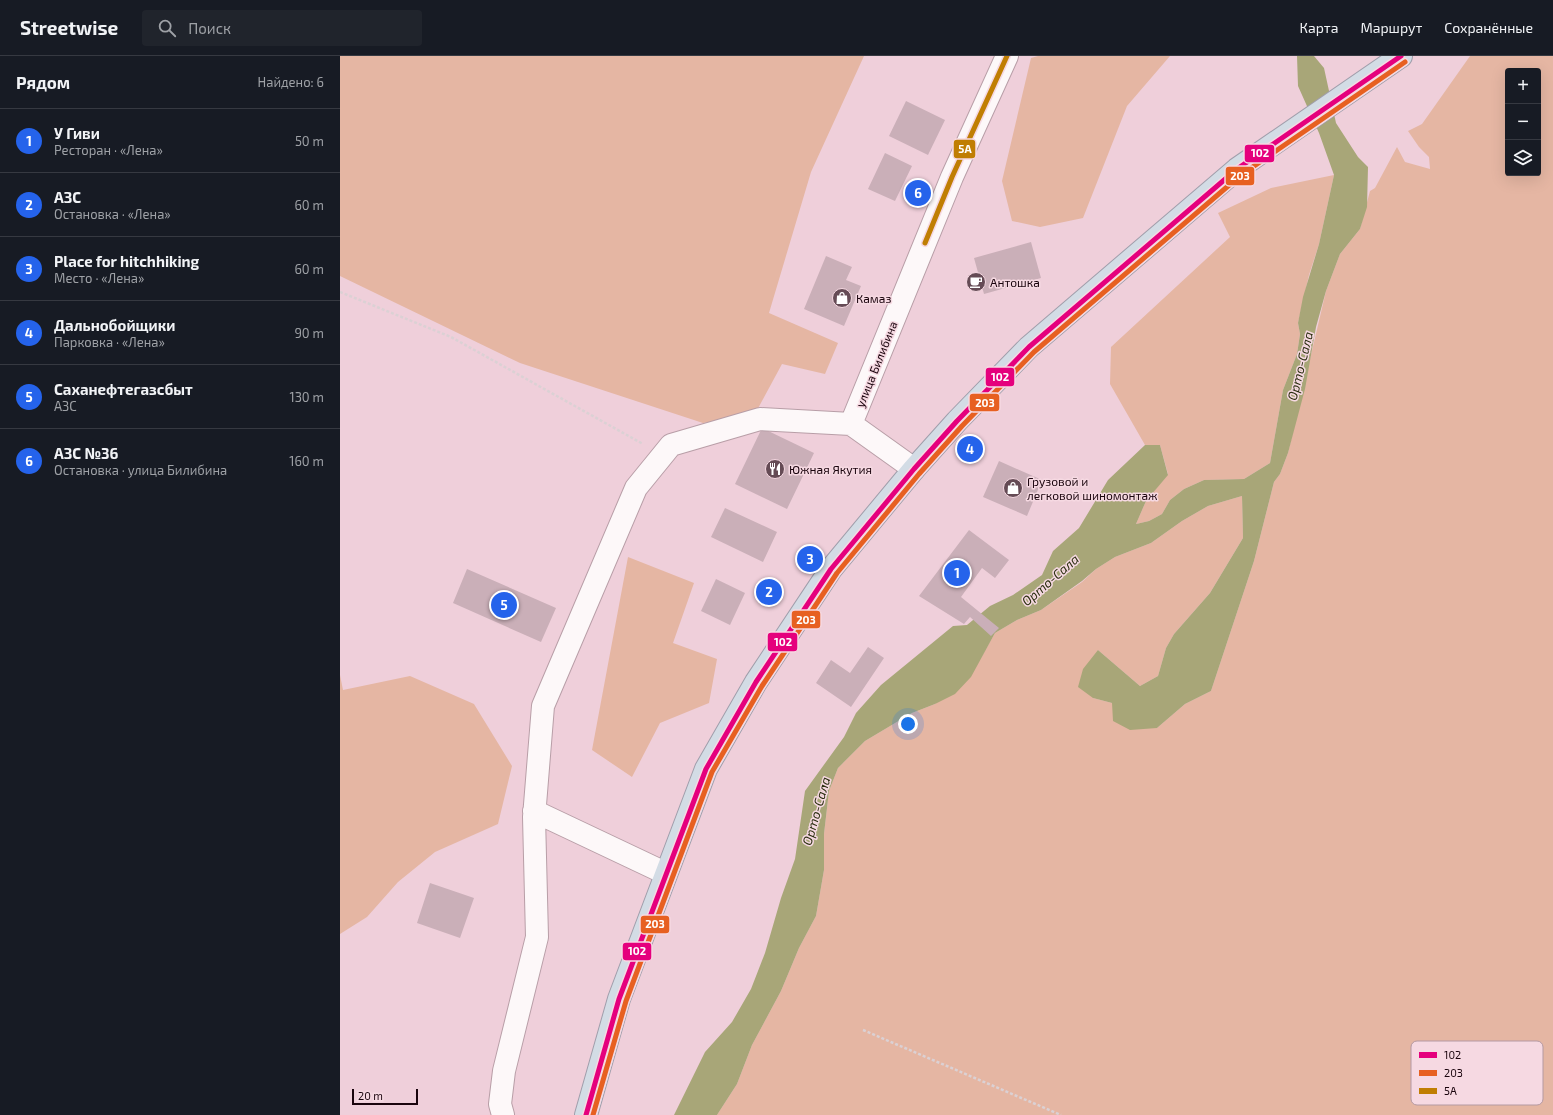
<!DOCTYPE html>
<html lang="ru">
<head>
<meta charset="utf-8">
<style>
	body { margin:0; font-family:"Exo 2",sans-serif; background:#20242c; color:#f1f3f6 }
	.controls { position:absolute; right:12px; top:12px; display:grid; overflow:hidden; border-radius:4px; box-shadow:0 4px 16px #0002 }
	.controls button { width:36px; height:36px; display:grid; place-items:center; padding:0; border:0; border-bottom:1px solid #363941; background:#171b24; color:#f1f3f6; font:20px sans-serif }
	.scale { position:absolute; left:12px; bottom:10px; width:66px; box-sizing:border-box; padding-left:4px; border:2px solid #1a040d; border-top:0; font-size:11px; line-height:14px; white-space:nowrap; color:#1a040d; -webkit-text-stroke:3px #f6d9e2; paint-order:stroke }
	.you { position:absolute; left:568px; top:668px; width:14px; height:14px; margin:-10px; border:3px solid #fff; border-radius:50%; background:#1a73e8; box-shadow:0 0 0 6px #1a73e833 }
	.badge { display:grid; place-items:center; width:26px; height:26px; border-radius:50%; background:#2563eb; color:#fff; font-size:13px; font-weight:700 }
	.pin { position:absolute; translate:-50% -50%; border:2px solid #fff; box-shadow:0 1px 4px #0006 }
	.list { margin:0; padding:0; list-style:none }
	h2 { display:flex; justify-content:space-between; align-items:center; height:52px; margin:0; padding:0 16px; font-size:17px }
	h2 small { font-size:13px; font-weight:400; color:#9ea1a6 }
	.list li { display:grid; grid-template-columns:26px 1fr auto; gap:12px; align-items:center; box-sizing:border-box; height:64px; padding:0 16px; border-top:1px solid #363941 }
	.list b { display:block; font-size:15px; white-space:nowrap }
	.list p { margin:0; font-size:13px; white-space:nowrap; color:#9ea1a6 }
	.list em { font-size:13px; font-style:normal; color:#9ea1a6 }
	.icon { flex:none; width:22px; height:22px; fill:none; stroke:currentColor; stroke-width:2; stroke-linecap:round; stroke-linejoin:round }
	.map { position:relative; flex:none; width:1213px; height:1059px; overflow:hidden }
	header { display:flex; align-items:center; gap:24px; box-sizing:border-box; height:56px; padding:0 20px; background:#171b24; border-bottom:1px solid #363941 }
	header strong { font-size:19px }
	nav { display:flex; gap:22px; margin-inline-start:auto; font-size:14px }
	.search { width:280px; height:36px; background:#20242c; display:flex; align-items:center; gap:10px; box-sizing:border-box; padding:0 14px; border-radius:4px; color:#9ea1a6; font-size:15px }
	main { display:flex }
	aside { flex:1; background:#171b24 }
	.map>svg:first-child { display:block }
	.green { fill:#e5b6a3; fill-rule:evenodd }
	.water { fill:#a8a678 }
	.building { fill:#caafb8 }
	.lines { fill:none; stroke-linecap:round; stroke-linejoin:round }
	.minor-casing { stroke:#b89ea7; stroke-width:24 }
	.highway-casing { stroke:#a09eab; stroke-width:24 }
	.path { stroke:#dbd1d4; stroke-width:2.5; stroke-dasharray:3 2; stroke-linecap:butt }
	.minor { stroke:#fdf8f9; stroke-width:22 }
	.highway { stroke:#d3dce5; stroke-width:22 }
	.bus-1-casing { stroke:#f6d9e2; stroke-width:8 }
	.bus-2-casing { stroke:#f6d9e2; stroke-width:8 }
	.bus-3-casing { stroke:#f6d9e2; stroke-width:8 }
	.bus-1 { stroke:#e5007d; stroke-width:5 }
	.bus-2 { stroke:#e76021; stroke-width:5 }
	.bus-3 { stroke:#c07e03; stroke-width:5 }
	.labels { text-anchor:middle; dominant-baseline:central; stroke-width:3; stroke-linejoin:round; paint-order:stroke }
	.poi-label { font-size:12px; fill:#1a040d; stroke:#f6d9e2; text-anchor:start }
	.street-label { font-size:12px; fill:#1a040d; stroke:#f6d9e2 }
	.water-label { font-size:13px; font-style:italic; fill:#2b2f10; stroke:#f6d9e2 }
	.key { fill:#f6d9e2; stroke:#b499a2; stroke-width:1 }
	.key-label { font-size:11px; fill:#1a040d }
	.line-badge { stroke:#f6d9e2; stroke-width:1.5 }
	.badge-label { font-size:11px; text-anchor:middle; font-weight:bold; fill:#fff }
</style>
</head>
<body>
<header>
<strong>Streetwise</strong>
<div class="search"><svg class="icon" aria-label="search" viewBox="0 0 24 24"><circle cx="10" cy="10" r="6"/><path d="M15 15l6 6"/></svg>Поиск</div>
<nav><a>Карта</a><a>Маршрут</a><a>Сохранённые</a></nav>
</header>
<main>
<aside>
<h2>Рядом<small>Найдено: 6</small></h2>
<ul class="list">
<li><span class="badge">1</span><div><b>У Гиви</b><p>Ресторан · «Лена»</p></div><em>50 m</em></li>
<li><span class="badge">2</span><div><b>АЗС</b><p>Остановка · «Лена»</p></div><em>60 m</em></li>
<li><span class="badge">3</span><div><b>Place for hitchhiking</b><p>Место · «Лена»</p></div><em>60 m</em></li>
<li><span class="badge">4</span><div><b>Дальнобойщики</b><p>Парковка · «Лена»</p></div><em>90 m</em></li>
<li><span class="badge">5</span><div><b>Саханефтегазсбыт</b><p>АЗС</p></div><em>130 m</em></li>
<li><span class="badge">6</span><div><b>АЗС №36</b><p>Остановка · улица Билибина</p></div><em>160 m</em></li>
</ul>
</aside>
<div class="map">
<svg width="1213" height="1059" viewBox="0 0 1213 1059">
	<rect width="100%" height="100%" fill="#efcfda"/>
	<path class="green" d="M0,0H524L471,116L429,257L498,287L485,318L442,308L415,358L363,367L180,307L0,220Z
		M698,0H830L787,50L743,162L700,171L672,165L662,125L691,2Z
		M1130,0H1213V1059H377L397,1028L412,989L441,935L459,892L476,860L484,814V778L489,735L498,712L525,685L572,657L595,648L638,607L655,577L677,564L701,554L742,526L756,513L775,501L811,487L842,465L868,450L902,440L903,482L870,537L834,578L826,592L818,620L800,630L758,594L753,642L772,647L817,672L845,648L871,635L914,505L934,426L940,418L948,397L986,235L1000,198L1020,173L1030,135L1035,132L1057,91L1065,106L1090,113L1089,101L1079,91L1068,75L1082,68ZM1168,15H1198V117H1168Z
		M994,119L979,188L969,219L958,267L960,278L957,298L943,334L930,407L904,423L864,424L844,433L830,444L822,458L809,465L796,468L806,445L828,418L820,389H805L770,328L771,291L890,181L878,157L931,132Z
		M288,501L354,527L333,587L377,603L369,647L320,667L292,721L252,694Z
		M0,619L3,634L70,620L134,648L172,710L158,768L95,796L58,826L27,861L0,878Z"/>
	<path class="water" d="M957,0H974L984,12L996,67L1018,101L1028,111L1027,151L1020,173L1000,198L986,235L976,271L965,333L948,397L940,418L934,426L914,505L871,635L845,648L817,672L790,674L773,665L772,647L753,642L738,631L743,613L758,594L800,630L818,620L826,592L834,578L870,537L903,482L902,440L868,450L842,465L811,487L775,501L756,513L742,525L701,554L677,564L655,577L631,621L615,638L595,648L572,657L525,685L498,712L489,735L484,778V814L476,860L459,892L441,935L412,989L397,1028L377,1059H334L365,996L392,966L411,933L425,897L441,842L455,803L465,735L504,681L516,657L541,629L613,570L627,569L650,550L673,539L702,519L713,495L739,472L768,424L805,389H820L828,419L806,445L796,468L809,465L822,458L830,444L844,433L864,424L904,423L930,407L943,334L957,298L960,278L958,267L963,241L979,188L994,119L979,77L958,30Z"/>
	<path class="building" d="M566,45L605,64L588,99L549,80Z
		M545,97L572,110L555,145L528,133Z
		M691,186L701,222L644,238L634,202Z
		M486,200L512,211L506,224L521,230L504,270L464,253Z
		M422,372L474,397L447,453L395,428Z
		M659,405L702,424L687,460L643,441Z
		M385,452L437,476L423,506L371,481Z
		M629,474L669,504L655,522L642,512L621,541L659,572L651,580L630,561L624,568L579,540Z
		M127,513L216,552L201,586L113,547Z
		M376,523L405,537L390,569L361,555Z
		M528,591L544,602L511,651L476,627L491,604L510,617Z
		M90,827L134,842L120,882L77,867Z"/>
	<g class="lines">
		<g class="minor-casing">
			<path id="minor" d="M574,413L511,368L612,121L667,0
				M194,755L325,817
				M163,1059L160,1048L164,1015L197,881L194,761L203,650L296,432L331,389L420,363L511,368"/>
		</g>
		<g class="highway-casing">
			<path id="highway" d="M246,1059L279,943L366,713L416,626L491,513L574,413L617,365L689,291L897,113L1061,0"/>
		</g>
		<path class="path" d="M0,236L111,281L303,388
			M523,974L721,1059"/>
		<use href="#minor" class="minor"/>
		<use href="#highway" class="highway"/>
		<g class="bus-1-casing">
			<path id="bus-1" d="M246,1059L279,943L366,713L416,626L491,513L574,413L617,365L689,291L897,113L1061,0"/>
		</g>
		<g class="bus-2-casing">
			<path id="bus-2" d="M253,1059L286,945L372,716L422,630L497,517L579,418L622,370L694,296L901,119L1065,6"/>
		</g>
		<g class="bus-3-casing">
			<path id="bus-3" d="M585,187L612,121L667,0"/>
		</g>
		<use href="#bus-1" class="bus-1"/>
		<use href="#bus-2" class="bus-2"/>
		<use href="#bus-3" class="bus-3"/>
	</g>
	<defs>
		<g id="cafe-disc" transform="scale(1)"><circle r="9.5" fill="#654b55" stroke="#f6d9e2"/><path d="M-5.5-4.5H6V0H3Q3 3.5 0 3.5H-2.5Q-5.5 3.5-5.5 0ZM3-3.2v2h1.7v-2ZM-6 4.5H4V6H-6Z" fill="#fff"/></g>
		<g id="shop-disc" transform="scale(1)"><circle r="9.5" fill="#654b55" stroke="#f6d9e2"/><path d="M-5-2.5h2.3a2.7 3.5 0 0 1 5.4 0H5L5.5 6h-11ZM-1.5-2.5h3a1.5 2.3 0 0 0-3 0Z" fill="#fff"/></g>
		<g id="restaurant-disc" transform="scale(1)"><circle r="9.5" fill="#654b55" stroke="#f6d9e2"/><path d="M-5-6h1v4h1v-4h1v4h1v-4h1v5L-1.5 .5V6h-2V.5L-5-1ZM5-6V6H3V1.5H1.5Q1.5-4 5-6Z" fill="#fff"/></g>
	</defs>
	<g fill-rule="evenodd">
		<use href="#cafe-disc" x="636" y="226"/>
		<use href="#shop-disc" x="502" y="242"/>
		<use href="#restaurant-disc" x="435" y="413"/>
		<use href="#shop-disc" x="673" y="432"/>
	</g>
	<g class="labels">
		<g class="poi-label">
			<text x="650" y="226">Антошка</text>
			<text x="516" y="242">Камаз</text>
			<text x="449" y="413">Южная Якутия</text>
			<text x="687" y="425">Грузовой и<tspan x="687" dy="14">легковой шиномонтаж</tspan></text>
		</g>
		<g class="street-label">
			<text transform="translate(536 308) rotate(-68)">улица Билибина</text>
		</g>
		<g class="water-label">
			<text transform="translate(960 310) rotate(-76)">Орто-Сала</text>
			<text transform="translate(710 524) rotate(-41)">Орто-Сала</text>
			<text transform="translate(476 755) rotate(-74)">Орто-Сала</text>
		</g>
	</g>
	<rect x="1071" y="985" width="132" height="64" rx="6" class="key"/>
	<rect x="1079" y="996" width="18" height="6" fill="#e5007d"/>
	<rect x="1079" y="1014" width="18" height="6" fill="#e76021"/>
	<rect x="1079" y="1032" width="18" height="6" fill="#c07e03"/>
	<g class="key-label">
		<text x="1104" y="1003">102</text>
		<text x="1104" y="1021">203</text>
		<text x="1104" y="1039">5А</text>
	</g>
	<g class="line-badge">
		<rect x="613" y="83" width="23" height="20" rx="4" fill="#c07e03"/>
		<rect x="904" y="88" width="31" height="19" rx="4" fill="#e5007d"/>
		<rect x="885" y="110" width="30" height="20" rx="4" fill="#e76021"/>
		<rect x="645" y="311" width="30" height="20" rx="4" fill="#e5007d"/>
		<rect x="629" y="337" width="31" height="19" rx="4" fill="#e76021"/>
		<rect x="451" y="554" width="30" height="19" rx="4" fill="#e76021"/>
		<rect x="427" y="576" width="31" height="20" rx="4" fill="#e5007d"/>
		<rect x="300" y="859" width="30" height="19" rx="4" fill="#e76021"/>
		<rect x="282" y="886" width="30" height="19" rx="4" fill="#e5007d"/>
	</g>
	<g class="badge-label">
		<text x="625" y="97">5А</text>
		<text x="920" y="101">102</text>
		<text x="900" y="124">203</text>
		<text x="660" y="325">102</text>
		<text x="645" y="351">203</text>
		<text x="466" y="568">203</text>
		<text x="443" y="590">102</text>
		<text x="315" y="872">203</text>
		<text x="297" y="899">102</text>
	</g>
</svg>
<div class="controls">
<button>+</button>
<button>−</button>
<button><svg class="icon" aria-label="layers" viewBox="0 0 24 24"><path d="M12 4l9 5-9 5-9-5zM3 14l9 5 9-5"/></svg></button>
</div>
<div class="scale">20 m</div>
<div class="you"></div>
<div class="pin badge" style="left:617px;top:517px">1</div>
<div class="pin badge" style="left:429px;top:536px">2</div>
<div class="pin badge" style="left:470px;top:503px">3</div>
<div class="pin badge" style="left:630px;top:393px">4</div>
<div class="pin badge" style="left:164px;top:549px">5</div>
<div class="pin badge" style="left:578px;top:137px">6</div>
</div>
</main>
</body>
</html>
